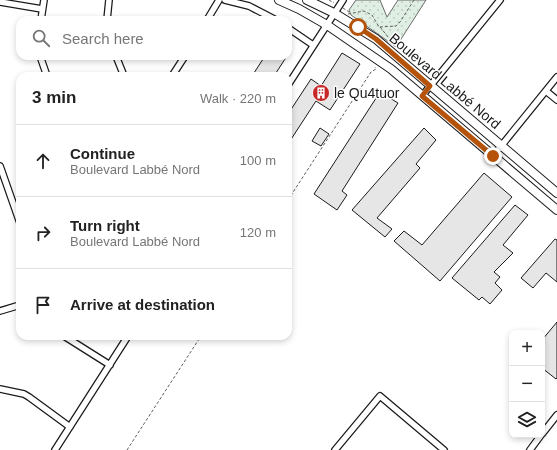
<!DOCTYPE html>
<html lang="en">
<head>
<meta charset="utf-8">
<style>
	body { margin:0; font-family:Arial,sans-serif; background:#f6f6f6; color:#222 }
	.controls { position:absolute; right:12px; bottom:12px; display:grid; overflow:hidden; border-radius:8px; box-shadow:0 2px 6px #0003 }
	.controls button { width:36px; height:36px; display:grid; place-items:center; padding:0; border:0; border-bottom:1px solid #e0e0e0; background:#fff; color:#222; font:20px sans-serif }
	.stop { position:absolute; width:12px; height:12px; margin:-9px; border:3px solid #b45309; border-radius:50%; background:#fff }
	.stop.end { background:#b45309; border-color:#fff; box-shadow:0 1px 4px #0008 }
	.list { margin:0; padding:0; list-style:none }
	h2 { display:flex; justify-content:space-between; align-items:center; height:52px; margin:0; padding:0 16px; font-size:17px }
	h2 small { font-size:13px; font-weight:400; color:#767676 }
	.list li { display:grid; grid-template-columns:26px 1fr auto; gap:12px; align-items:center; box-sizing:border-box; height:72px; padding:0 16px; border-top:1px solid #e0e0e0 }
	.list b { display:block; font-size:15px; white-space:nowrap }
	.list p { margin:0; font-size:13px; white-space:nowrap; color:#767676 }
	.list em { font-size:13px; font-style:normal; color:#767676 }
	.icon { flex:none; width:22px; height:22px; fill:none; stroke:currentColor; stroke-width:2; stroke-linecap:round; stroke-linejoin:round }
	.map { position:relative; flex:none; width:557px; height:450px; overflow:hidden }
	.search { position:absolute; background:#fff; box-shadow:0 2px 6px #0003; left:16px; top:16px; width:276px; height:44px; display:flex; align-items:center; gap:10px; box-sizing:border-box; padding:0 14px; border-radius:12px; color:#767676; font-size:15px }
	.panel { position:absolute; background:#fff; box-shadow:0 2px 6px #0003; left:16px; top:72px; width:276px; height:268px; border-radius:12px }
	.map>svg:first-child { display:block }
	.grass { fill:url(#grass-dots); stroke:#6a6a6a }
	.building { fill:#e6e6e6; stroke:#1a1a1a }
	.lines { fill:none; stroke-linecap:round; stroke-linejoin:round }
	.minor-casing { stroke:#1a1a1a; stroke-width:8 }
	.secondary-casing { stroke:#1a1a1a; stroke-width:10 }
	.path { stroke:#5f5f5f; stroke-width:1; stroke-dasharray:3 2; stroke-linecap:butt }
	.minor { stroke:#fff; stroke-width:5.5 }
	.secondary { stroke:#fff; stroke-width:8 }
	.route { stroke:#b45309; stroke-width:5 }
	.labels { text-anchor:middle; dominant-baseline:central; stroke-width:3; stroke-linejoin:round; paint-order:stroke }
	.street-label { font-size:14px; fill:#1a1a1a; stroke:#fff }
	.poi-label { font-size:14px; fill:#1a1a1a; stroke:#fff; text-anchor:start }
</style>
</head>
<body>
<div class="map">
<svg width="557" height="450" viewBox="0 0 557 450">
	<defs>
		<pattern id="grass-dots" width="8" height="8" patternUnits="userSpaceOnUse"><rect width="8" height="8" fill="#e0efe3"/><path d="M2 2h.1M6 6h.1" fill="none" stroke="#c0ccc2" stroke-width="1.8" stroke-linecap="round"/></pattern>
	</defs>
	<rect width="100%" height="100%" fill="#fff"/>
	<path class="grass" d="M356,0H380L387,17L398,0H426L396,47L351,15L349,10Z"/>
	<path class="building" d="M342,53L360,64L330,110L316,101L288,144V114L311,79L321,86Z
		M265,56H287L274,76H252Z
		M380,92L398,103L342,191L347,195L337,210L314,194Z
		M320,128L329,134L321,146L312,141Z
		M424,128L436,140L416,164L420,168L377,218L392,229L385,237L352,210Z
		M484,173L512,197L440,281L394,241L404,231L422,245Z
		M515,205L528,215L503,245L513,253L494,272L500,277L495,283L502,290L490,304L482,297L479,300L452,278Z
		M555,239L557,240V282L546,273L533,288L521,278Z
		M557,322V378L556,379L542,368V340Z"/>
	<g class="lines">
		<g class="minor-casing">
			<path id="minor" d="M225,0L249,6L276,20
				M0,2L42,9
				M41,20L44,0
				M107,20L109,0
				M207,20L219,0
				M288,28L313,45
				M40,56L47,76
				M116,56L124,76
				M172,76L185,56
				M288,85L343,0
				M546,91L557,100
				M422,96L500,0
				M493,156L557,77
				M0,166L20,223
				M0,311L20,305
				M64,336L110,365
				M0,389L24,394L29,397L70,427
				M542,434L557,415
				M55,450L128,336
				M335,450L380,396L444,450
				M530,450L541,435"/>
		</g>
		<g class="secondary-casing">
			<path id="secondary" d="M279,0L299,9L327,25L391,69L557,210
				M307,0L334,13L376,39L557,193"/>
		</g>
		<path class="path" d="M329,0L334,3
			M343,8L349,12
			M348,14L364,11L372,15L379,27L396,26L400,22L414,0
			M380,27L393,43
			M288,200L371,72L376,69L375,67
			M127,450L201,336"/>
		<use href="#minor" class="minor"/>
		<use href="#secondary" class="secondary"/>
	</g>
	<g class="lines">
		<path class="route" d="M358,27L376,39L430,86L422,96L493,156"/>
	</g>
	<defs>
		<g id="building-disc" transform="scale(0.9)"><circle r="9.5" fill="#c62828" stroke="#fff"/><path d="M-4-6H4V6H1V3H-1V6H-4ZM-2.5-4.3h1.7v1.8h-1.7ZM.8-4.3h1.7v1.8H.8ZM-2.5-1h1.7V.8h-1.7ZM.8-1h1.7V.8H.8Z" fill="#fff"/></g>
	</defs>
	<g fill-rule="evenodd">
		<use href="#building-disc" x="321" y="93"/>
	</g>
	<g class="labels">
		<g class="street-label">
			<text transform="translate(445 81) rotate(40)">Boulevard Labbé Nord</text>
		</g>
		<g class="poi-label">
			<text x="334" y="93">le Qu4tuor</text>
		</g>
	</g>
</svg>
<div class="controls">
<button>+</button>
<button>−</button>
<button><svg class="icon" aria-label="layers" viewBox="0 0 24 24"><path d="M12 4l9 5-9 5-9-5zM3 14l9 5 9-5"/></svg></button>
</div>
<div class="stop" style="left:358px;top:27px"></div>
<div class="stop end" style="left:493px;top:156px"></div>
<div class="search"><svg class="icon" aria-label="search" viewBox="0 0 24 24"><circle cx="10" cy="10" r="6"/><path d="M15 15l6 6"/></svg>Search here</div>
<section class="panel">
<h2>3 min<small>Walk · 220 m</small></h2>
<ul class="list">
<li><svg class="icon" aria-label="ahead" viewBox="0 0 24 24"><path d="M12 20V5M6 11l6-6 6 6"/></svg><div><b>Continue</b><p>Boulevard Labbé Nord</p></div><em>100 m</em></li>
<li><svg class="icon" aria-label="right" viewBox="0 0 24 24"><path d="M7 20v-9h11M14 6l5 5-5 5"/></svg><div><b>Turn right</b><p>Boulevard Labbé Nord</p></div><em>120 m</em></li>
<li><svg class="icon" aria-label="arrive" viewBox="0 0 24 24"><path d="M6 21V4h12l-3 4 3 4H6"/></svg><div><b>Arrive at destination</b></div></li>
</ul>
</section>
</div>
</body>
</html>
